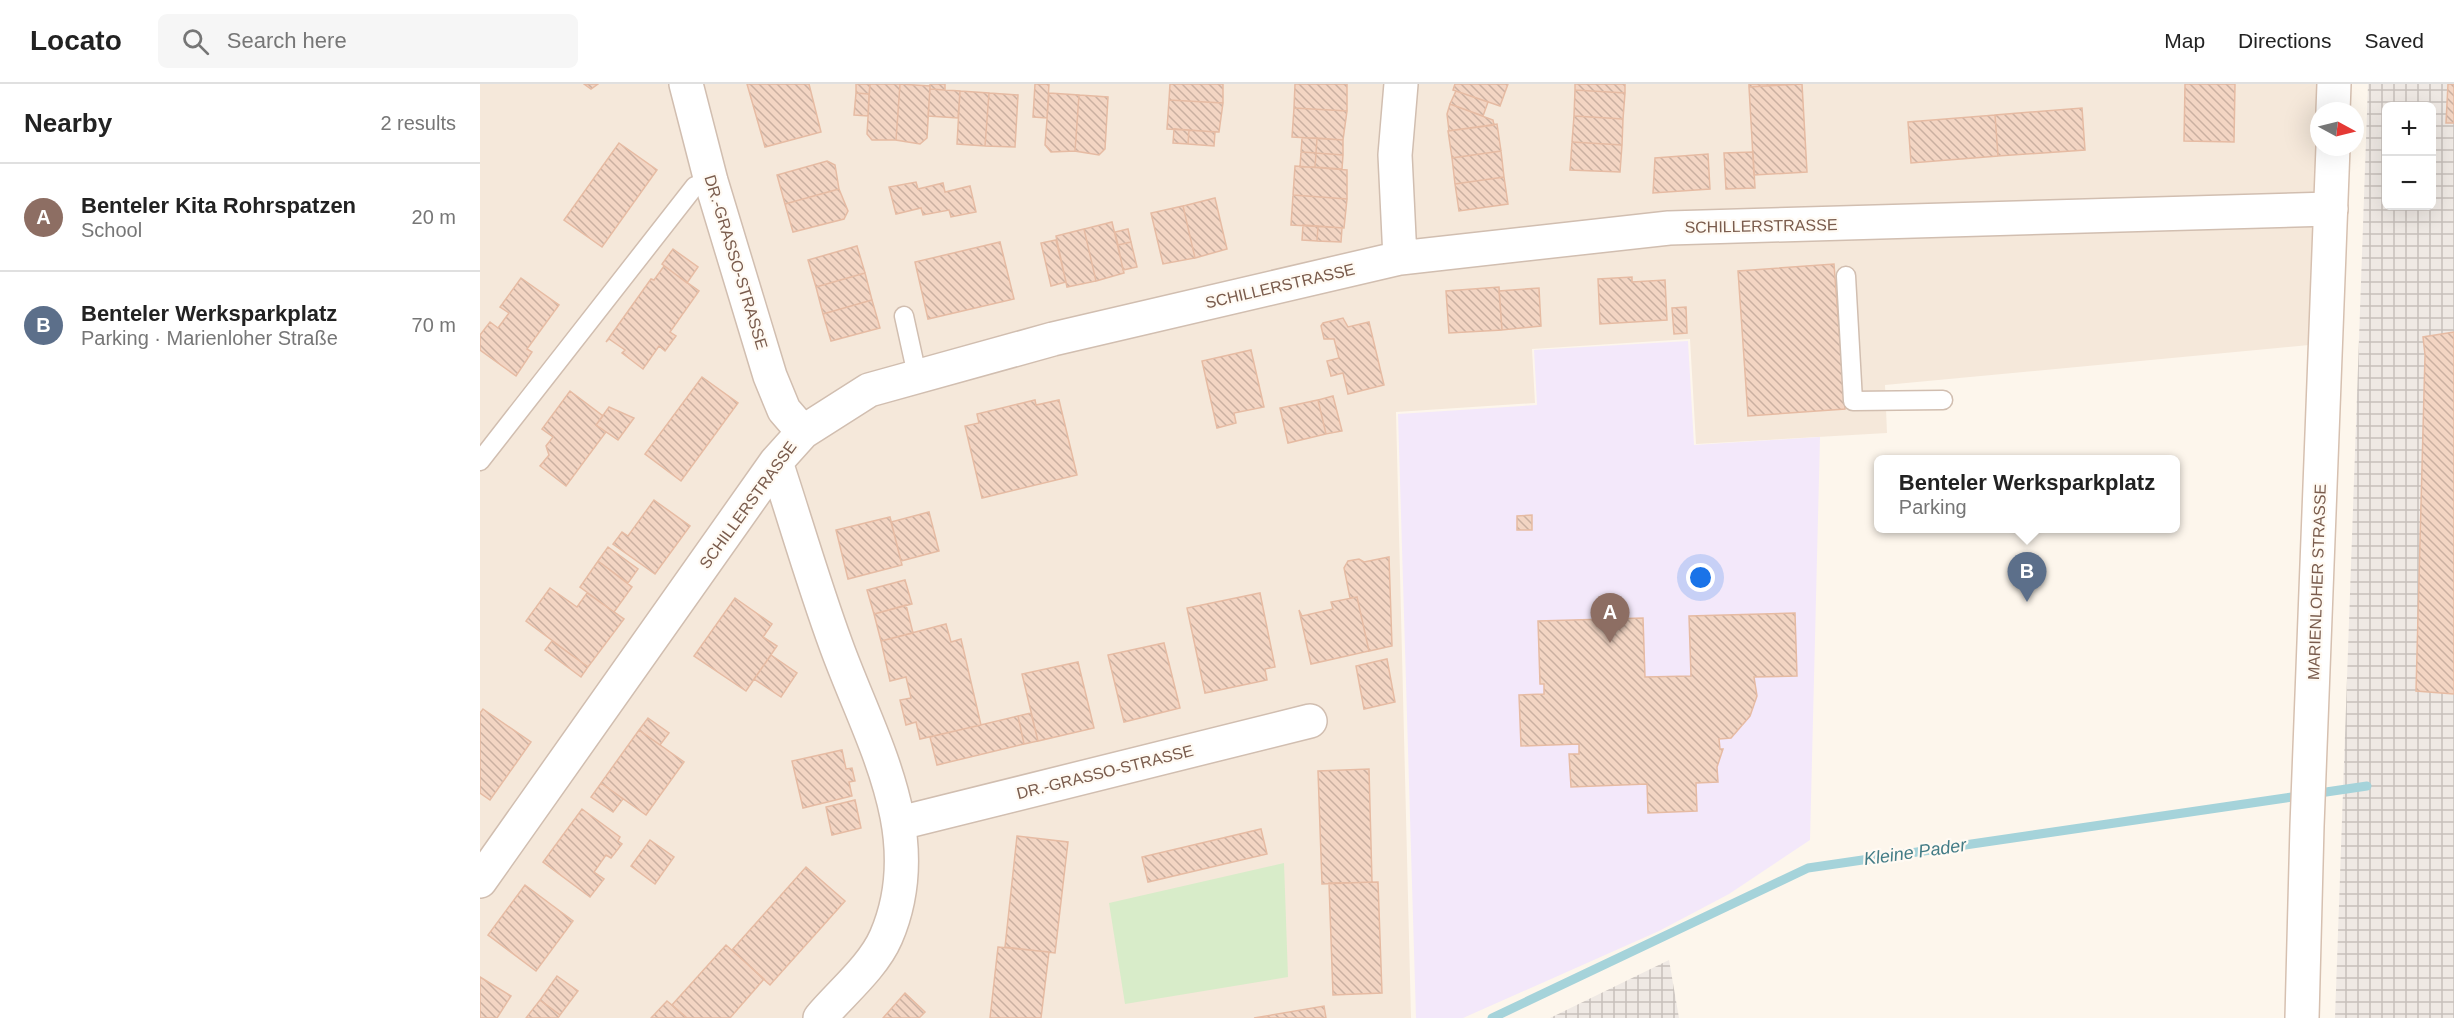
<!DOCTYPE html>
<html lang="en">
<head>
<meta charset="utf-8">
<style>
	body { margin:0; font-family:Helvetica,sans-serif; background:#f6f6f6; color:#222 }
	.controls { position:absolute; right:18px; top:18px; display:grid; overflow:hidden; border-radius:9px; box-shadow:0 6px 24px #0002 }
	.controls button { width:54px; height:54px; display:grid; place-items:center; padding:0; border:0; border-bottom:2px solid #e0e0e0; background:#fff; color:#222; font:30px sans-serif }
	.compass { position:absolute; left:1830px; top:18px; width:54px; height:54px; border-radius:50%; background:#fff; box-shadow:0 6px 24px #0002; rotate:97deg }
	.you { position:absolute; left:1221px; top:494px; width:21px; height:21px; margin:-15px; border:4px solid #fff; border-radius:50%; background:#1a73e8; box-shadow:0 0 0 9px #1a73e833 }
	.badge { display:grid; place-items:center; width:39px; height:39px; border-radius:50%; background:#b45309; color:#fff; font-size:20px; font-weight:700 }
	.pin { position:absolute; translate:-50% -50px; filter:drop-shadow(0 2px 3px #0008) }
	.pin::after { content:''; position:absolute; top:32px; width:21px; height:18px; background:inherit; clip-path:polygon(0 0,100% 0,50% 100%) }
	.popup { position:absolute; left:1394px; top:371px; width:306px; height:78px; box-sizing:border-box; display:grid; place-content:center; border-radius:9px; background:#fff; filter:drop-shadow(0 2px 4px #0005); font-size:20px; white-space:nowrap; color:#767676 }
	.popup b { font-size:22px; color:#222 }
	.popup::after { content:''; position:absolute; left:50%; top:100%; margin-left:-12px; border:12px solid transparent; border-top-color:#fff }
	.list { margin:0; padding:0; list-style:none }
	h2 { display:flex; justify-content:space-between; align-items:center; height:78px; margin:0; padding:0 24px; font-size:26px }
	h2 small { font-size:20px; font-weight:400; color:#767676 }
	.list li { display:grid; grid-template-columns:39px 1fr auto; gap:18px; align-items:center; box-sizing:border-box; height:108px; padding:0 24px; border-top:2px solid #e0e0e0 }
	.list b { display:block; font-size:22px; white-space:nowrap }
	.list p { margin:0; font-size:20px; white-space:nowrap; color:#767676 }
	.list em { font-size:20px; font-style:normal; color:#767676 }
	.icon { flex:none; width:33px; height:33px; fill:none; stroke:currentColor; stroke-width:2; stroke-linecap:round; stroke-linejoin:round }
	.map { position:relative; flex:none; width:1974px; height:934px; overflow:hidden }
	header { display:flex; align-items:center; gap:36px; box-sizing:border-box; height:84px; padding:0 30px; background:#fff; border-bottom:2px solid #e0e0e0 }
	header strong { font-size:28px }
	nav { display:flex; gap:33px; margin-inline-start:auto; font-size:21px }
	.search { width:420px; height:54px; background:#f6f6f6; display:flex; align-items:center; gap:15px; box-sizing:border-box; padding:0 21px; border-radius:9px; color:#767676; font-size:22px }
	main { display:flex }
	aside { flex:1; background:#fff }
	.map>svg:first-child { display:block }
	.residential { fill:#f5e8da }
	.industrial { fill:url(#industrial-grid); fill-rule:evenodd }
	.education { fill:#f3e8fa }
	.green { fill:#d8ecc9 }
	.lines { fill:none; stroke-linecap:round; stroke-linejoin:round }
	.stream { stroke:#a5d3da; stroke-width:9 }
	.building { fill:url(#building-back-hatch); stroke:#e6bba3; stroke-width:1.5 }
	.lane-casing { stroke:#d1beb0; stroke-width:21 }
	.street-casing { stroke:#d1beb0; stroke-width:36 }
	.secondary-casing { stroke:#d6c0b0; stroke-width:36 }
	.lane { stroke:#fff; stroke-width:18 }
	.street { stroke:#fff; stroke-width:33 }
	.secondary { stroke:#fff; stroke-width:33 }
	.labels { text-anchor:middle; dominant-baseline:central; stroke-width:4.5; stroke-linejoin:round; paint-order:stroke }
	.street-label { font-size:16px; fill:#7a5c4d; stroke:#fffaf3 }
	.water-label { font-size:18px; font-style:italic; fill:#437c86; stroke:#fffaf3 }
</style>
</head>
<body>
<header>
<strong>Locato</strong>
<div class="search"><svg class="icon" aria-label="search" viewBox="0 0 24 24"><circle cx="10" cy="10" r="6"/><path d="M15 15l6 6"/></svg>Search here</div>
<nav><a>Map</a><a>Directions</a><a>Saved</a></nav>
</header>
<main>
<aside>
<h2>Nearby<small>2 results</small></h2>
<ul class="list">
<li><span class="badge" style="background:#8d6e63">A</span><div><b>Benteler Kita Rohrspatzen</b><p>School</p></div><em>20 m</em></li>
<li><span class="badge" style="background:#5c6f8a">B</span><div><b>Benteler Werksparkplatz</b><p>Parking · Marienloher Straße</p></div><em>70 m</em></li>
</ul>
</aside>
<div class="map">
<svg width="1974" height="934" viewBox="0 0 1974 934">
	<defs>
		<pattern id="industrial-grid" width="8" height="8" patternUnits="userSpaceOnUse" patternTransform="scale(1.5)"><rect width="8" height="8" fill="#efe9e4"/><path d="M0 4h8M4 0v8" fill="none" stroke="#c7c0bb"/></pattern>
		<pattern id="building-back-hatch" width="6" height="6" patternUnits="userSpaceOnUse" patternTransform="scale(1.5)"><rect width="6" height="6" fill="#f3d5c3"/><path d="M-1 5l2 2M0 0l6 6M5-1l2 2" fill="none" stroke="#cab0a1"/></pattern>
	</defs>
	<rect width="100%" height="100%" fill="#fdf6ec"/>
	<path class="residential" d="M0,0H1840L1829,261L1405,301L1407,349L1216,360L1210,255L1052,265L1055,319L916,328L931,934H0Z"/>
	<path class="industrial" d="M1888,0H1974V934H1855ZM1906,22H1952V122H1906Z
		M1189,876L1199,934H1070Z"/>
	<path class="education" d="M1208,257L1214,361L1340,353L1330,756L1249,810L1179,847L983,934H936L918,330L1057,321L1054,266Z"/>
	<path class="green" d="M804,779L808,893L645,920L629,819Z"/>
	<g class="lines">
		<path class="stream" d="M1012,934L1328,784L1887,702"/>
	</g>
	<path class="building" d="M104,0H118L111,5Z
		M267,0H329L341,48L285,63Z
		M376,0H390L389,10L376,9Z
		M390,0H420L416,56H392L387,50Z
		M420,0L450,2L447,54L440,60L416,56Z
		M450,0H465V6L450,5Z
		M555,0H569L567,34L553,33Z
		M690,0H743V19L689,16Z
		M815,0H867V27L814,24Z
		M975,0H1028L1020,22L973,6Z
		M1095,0H1145V9L1095,6Z
		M1269,0H1314L1269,3Z
		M1322,0L1327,88L1274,91L1269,3Z
		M1705,0H1755L1754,58L1704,57Z
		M1968,0H1974V39H1966Z
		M450,5L480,7L478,34L448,32Z
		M1095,6L1145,9L1143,35L1094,32Z
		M480,7L509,9L505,62L477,60Z
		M976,7L1008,18L1003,32L970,20Z
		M376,9L389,10L388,32L374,31Z
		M509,9L538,11L535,63L505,62Z
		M569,9L599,11L595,67L571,68L565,61Z
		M599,11L628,13L625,65L619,71L595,67Z
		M689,16L743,19L739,48L687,45Z
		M970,20L1013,36L1014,41L969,47L967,30Z
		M814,24L867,27L863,56L812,53Z
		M1602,24L1605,66L1518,72L1515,31Z
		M1515,31L1518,72L1431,79L1428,38Z
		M1094,32L1143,35L1142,61L1092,58Z
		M1017,40L1021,67L972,74L968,47Z
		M694,45L709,46L708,60L693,59Z
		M709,46L735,48L734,62L708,60Z
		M822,54H837L836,69L821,68Z
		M837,54L863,56V71L836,69Z
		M1092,58L1142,61L1140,88L1090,86Z
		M139,59L177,86L122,163L84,136Z
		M1021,67L1024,93L975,100L972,74Z
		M821,68L836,69L835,83H820Z
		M1273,68L1275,104L1246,105L1244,69Z
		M836,69L863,71L862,85L835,83Z
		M1228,70L1230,105L1173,109L1175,74Z
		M347,77L355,81L359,105L305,120L297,91Z
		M815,82L867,86V115L813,111Z
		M1024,93L1028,120L979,127L975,100Z
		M436,98L438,105L463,99L465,108L490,102L496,128L471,133L469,126L443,131L441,124L416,130L409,103Z
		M359,105L368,127L364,135L313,148L305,120Z
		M813,111L867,115L864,144L811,141Z
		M735,114L747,165L715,174L703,122Z
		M703,122L715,174L683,180L671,129Z
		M632,138L644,189L616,197L604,145Z
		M823,141L838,142L837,157L822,156Z
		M838,142L862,144L861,158L837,157Z
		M604,145L616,197L587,203L576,152Z
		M648,145L651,158L638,161L635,148Z
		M576,156L586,198L571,202L561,159Z
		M520,158L534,215L448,235L435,178Z
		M651,158L657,183L643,186L638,161Z
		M377,162L385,189L336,203L328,176Z
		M193,165L218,183L207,199L182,180Z
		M1354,180L1365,325L1268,332L1258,187Z
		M184,182L219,207L190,248L196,252L185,267L179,262L163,285L142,269L145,266L129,255L126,258L171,195L174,196Z
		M385,189L392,216L343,230L336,203Z
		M1152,193V198L1185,196L1187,236L1120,240L1118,195Z
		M41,194L79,221L47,265L52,268L36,292L0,266V251L10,238L18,244L29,229L20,223Z
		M1019,203L1022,246L969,249L966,207Z
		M1059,204L1061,242L1022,246L1019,207Z
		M392,216L400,244L351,257L343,230Z
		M1206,223L1207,249L1194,250L1192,224Z
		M863,234L868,243L889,238L904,301L868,310L863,289L851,292L847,277L859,274L854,255H844L841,242L843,239Z
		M1974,248V610L1936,607L1945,271L1943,253Z
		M771,266L784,323L754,329L756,339L737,344L722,277Z
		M222,293L258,319L201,397L165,370Z
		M90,307L123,332L116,341L126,348L86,402L60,382L69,371L66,362L73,353L62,345Z
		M853,312L862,347L846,350L838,316Z
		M555,316L556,321L579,316L597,391L502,414L485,342L499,339L497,330Z
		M838,316L846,350L808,359L800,324Z
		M129,323L154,334L138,356L116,341Z
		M174,416L210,442L175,490L133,460L142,448L148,452Z
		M449,428L459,467L421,477L411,438Z
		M1052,431V446H1037V432Z
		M410,433L422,481L368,495L356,446Z
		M128,463L158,485L148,499L118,477Z
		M909,473L912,562L889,567L877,513L870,514L864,484L868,477L879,475L884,478Z
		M118,477L152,503L134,528L100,503Z
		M425,496L432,520L394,530L387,506Z
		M70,504L97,523L107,509L144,535L108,583L46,537Z
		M780,509L795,583L785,585L787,596L725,609L707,524Z
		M877,513L889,567L831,580L819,526L822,532L853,525L851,518Z
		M255,514L292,540L283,553L297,562L266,607L214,572Z
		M426,521L433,549L401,557L394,530Z
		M1315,529L1317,592L1274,593L1277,612L1270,632L1251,654L1239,655L1240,665H1243L1237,683L1238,698L1216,699L1217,727L1168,729L1167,700L1091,703L1089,670H1099V660L1041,662L1039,611L1064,610V600H1060L1058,537L1163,534L1165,593L1211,592L1209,532Z
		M466,540L471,558L481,555L501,641L440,655L436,638L426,641L420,616L431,614L426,593L410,597L401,557Z
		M72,557L108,583L101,593L65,566Z
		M684,559L700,624L644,638L628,571Z
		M291,571L317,589L301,613L274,595Z
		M907,575L915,618L884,625L876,582Z
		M598,578L614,644L558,657L542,590Z
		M3,625L51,658L10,716L0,709V629Z
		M551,629L558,657L544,660L538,632Z
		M538,632L544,660L457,681L450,653Z
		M168,634L189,649L180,661L159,646Z
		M159,646L204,678L166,731L121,699Z
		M362,666L366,685L372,684L375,697L369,698L372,712L323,724L312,677Z
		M889,685L892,798L842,800L838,687Z
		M121,699L143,715L133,728L111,713Z
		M375,716L381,744L352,751L346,723Z
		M102,725L140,753L138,757L142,760L131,774L126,771L114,788L124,795L110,813L63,778Z
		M781,745L787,770L668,798L662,773Z
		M537,752L588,758L575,869L525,863Z
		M170,756L194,773L175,800L151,782Z
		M326,783L365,817L290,901L252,866Z
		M898,798L902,909L853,911L849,799Z
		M45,801L93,837L56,887L8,851Z
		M246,861L284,895L250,934H207L192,921Z
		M518,863L569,868L561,934H510Z
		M77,892L98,907L80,931L60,916Z
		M0,893L31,912L17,934H0Z
		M425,909L445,928L439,934H403Z
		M60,916L80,931L78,934H46Z
		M187,917L192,921L207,934H171Z
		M844,922L846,934H774Z"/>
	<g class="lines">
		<g class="lane-casing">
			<path id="lane" d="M1366,192L1373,317L1463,316
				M424,232L437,291
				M0,377L215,102L231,97"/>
		</g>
		<g class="street-casing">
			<path id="street" d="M206,0L231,97L290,292L304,326L323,348
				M920,174L915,71L921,0
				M296,378C316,439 334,501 356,561C390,655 450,751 406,853C393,883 361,909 340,934
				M420,739L830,637
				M0,797L296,378L323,348L389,306L573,255L920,174L1189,144L1851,125"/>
		</g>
		<g class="secondary-casing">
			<path id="secondary" d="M1853,27L1854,0
				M1822,934L1827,742L1853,63"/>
		</g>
		<use href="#lane" class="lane"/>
		<use href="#street" class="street"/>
		<use href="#secondary" class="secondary"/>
	</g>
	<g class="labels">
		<g class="street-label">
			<text transform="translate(1281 142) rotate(-1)">SCHILLERSTRASSE</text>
			<text transform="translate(256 178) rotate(73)">DR.-GRASSO-STRASSE</text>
			<text transform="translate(800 202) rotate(-13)">SCHILLERSTRASSE</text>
			<text transform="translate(268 421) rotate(-54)">SCHILLERSTRASSE</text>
			<text transform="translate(1837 498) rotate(-88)">MARIENLOHER STRASSE</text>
			<text transform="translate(625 688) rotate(-14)">DR.-GRASSO-STRASSE</text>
		</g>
		<g class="water-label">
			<text transform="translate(1435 768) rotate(-8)">Kleine Pader</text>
		</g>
	</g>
</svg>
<div class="controls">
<button>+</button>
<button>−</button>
</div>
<svg class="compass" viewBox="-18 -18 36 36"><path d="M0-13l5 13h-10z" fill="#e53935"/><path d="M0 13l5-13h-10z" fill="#767676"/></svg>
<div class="you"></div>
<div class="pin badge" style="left:1130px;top:559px;background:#8d6e63">A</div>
<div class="pin badge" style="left:1547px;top:518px;background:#5c6f8a">B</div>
<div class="popup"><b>Benteler Werksparkplatz</b>Parking</div>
</div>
</main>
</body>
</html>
